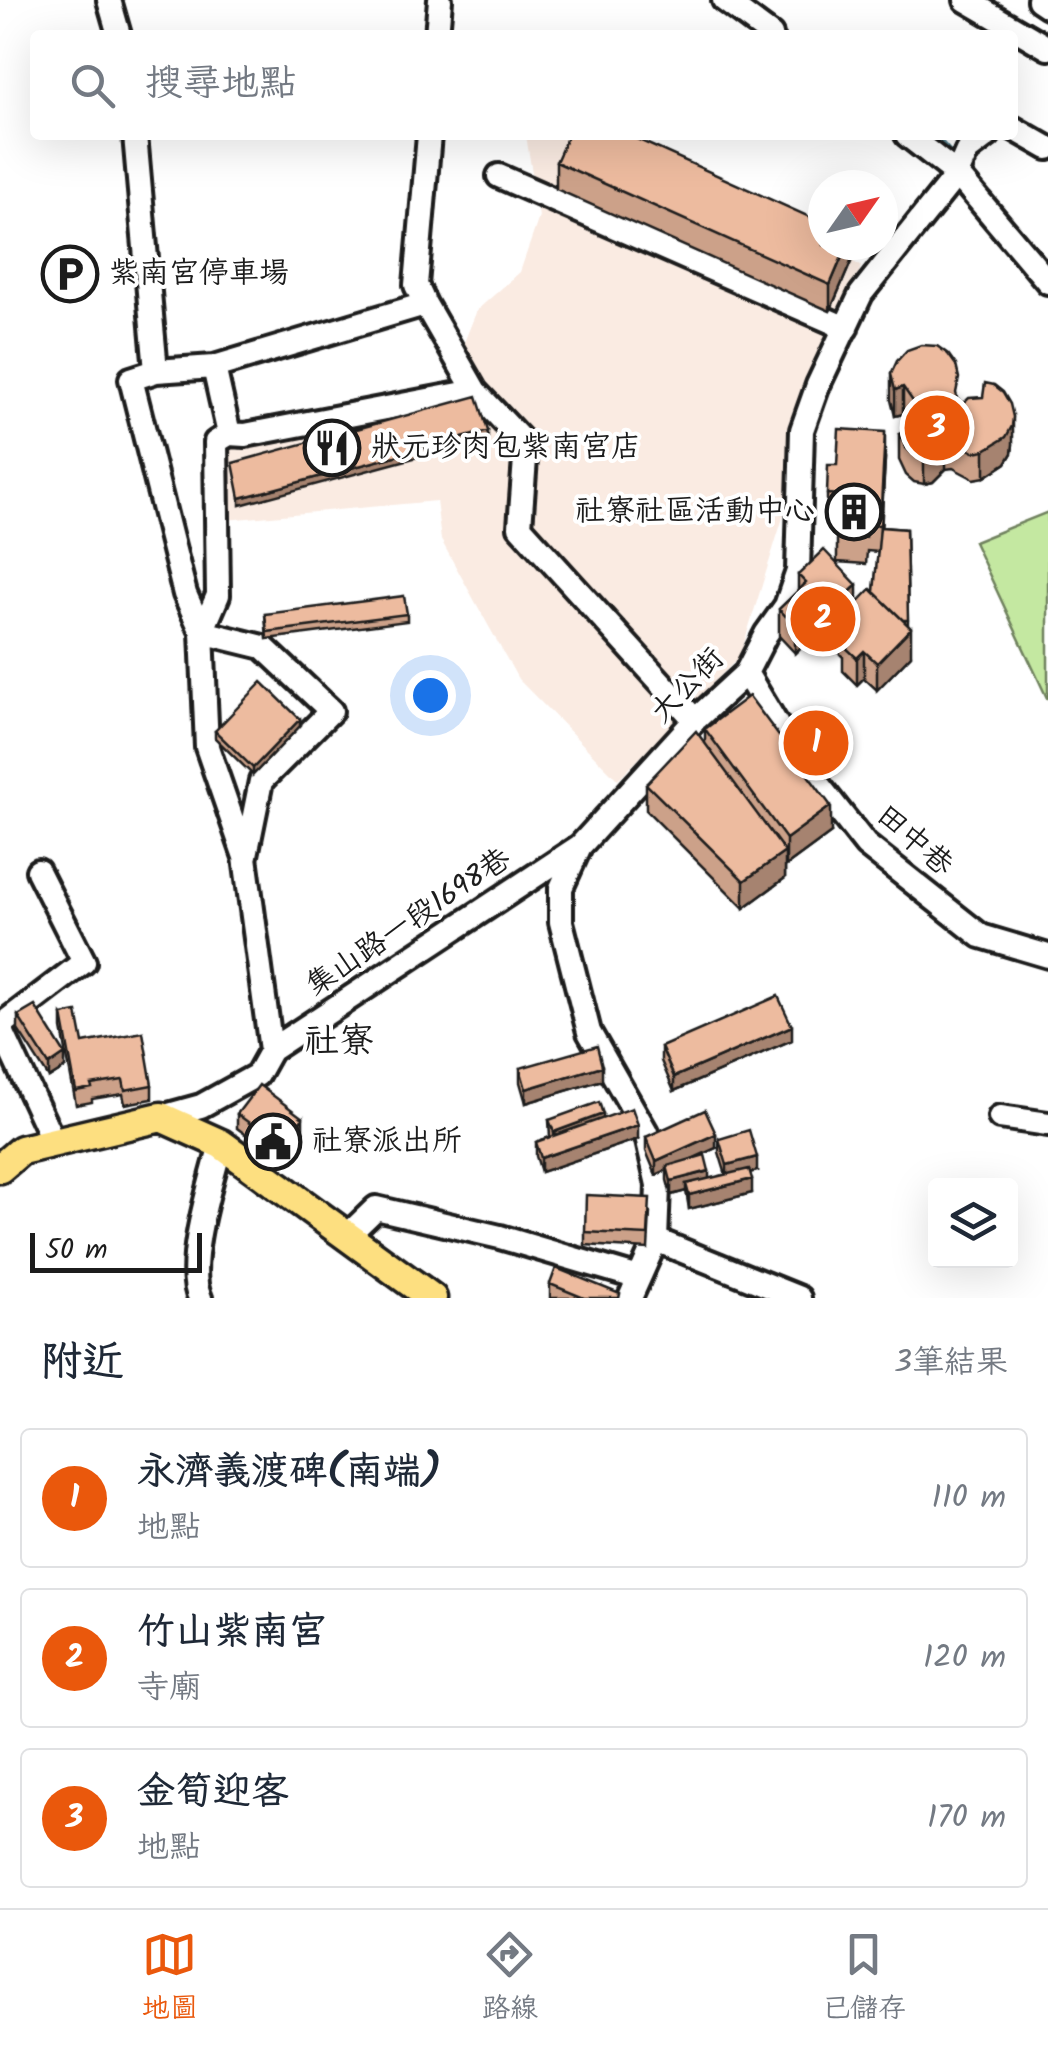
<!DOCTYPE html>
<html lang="zh-TW">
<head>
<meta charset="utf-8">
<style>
	body { margin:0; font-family:Kalam,"LXGW WenKai TC",sans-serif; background:#f2f2f3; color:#1f2937 }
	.controls { position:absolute; right:30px; bottom:30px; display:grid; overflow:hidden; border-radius:10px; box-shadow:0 10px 40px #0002 }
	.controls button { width:90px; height:90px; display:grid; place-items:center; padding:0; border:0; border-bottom:2px solid #e0e1e3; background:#fff; color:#1f2937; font:50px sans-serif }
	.compass { position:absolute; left:808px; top:170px; width:90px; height:90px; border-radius:50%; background:#fff; box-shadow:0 10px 40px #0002; rotate:56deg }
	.scale { position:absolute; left:30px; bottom:25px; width:172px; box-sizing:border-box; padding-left:10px; border:5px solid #1c1c1c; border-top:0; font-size:28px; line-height:35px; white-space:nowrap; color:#1c1c1c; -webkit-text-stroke:8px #fff; paint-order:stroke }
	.you { position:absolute; left:430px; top:695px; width:35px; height:35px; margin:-25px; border:8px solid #fff; border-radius:50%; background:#1a73e8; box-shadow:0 0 0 15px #1a73e833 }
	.badge { display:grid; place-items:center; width:65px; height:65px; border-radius:50%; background:#ea580c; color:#fff; font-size:32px; font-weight:700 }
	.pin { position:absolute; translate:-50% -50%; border:5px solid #fff; box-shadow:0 2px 10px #0006 }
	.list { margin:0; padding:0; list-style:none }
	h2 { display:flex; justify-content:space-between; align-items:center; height:130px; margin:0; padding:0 40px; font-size:42px }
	h2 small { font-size:32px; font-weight:400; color:#747a83 }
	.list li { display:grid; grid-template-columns:65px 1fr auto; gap:30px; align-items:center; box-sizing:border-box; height:140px; margin:0 20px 20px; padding:0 20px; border:2px solid #e0e1e3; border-radius:10px }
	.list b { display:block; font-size:38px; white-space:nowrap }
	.list p { margin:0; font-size:32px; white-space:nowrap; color:#747a83 }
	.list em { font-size:32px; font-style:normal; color:#747a83 }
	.icon { flex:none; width:55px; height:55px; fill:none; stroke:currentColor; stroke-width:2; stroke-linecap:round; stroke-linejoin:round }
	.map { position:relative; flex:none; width:1048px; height:1298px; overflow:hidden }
	.search { position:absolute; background:#fff; box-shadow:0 10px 40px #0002; left:30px; right:30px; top:30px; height:110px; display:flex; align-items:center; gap:25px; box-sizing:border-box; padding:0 35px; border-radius:10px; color:#747a83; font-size:38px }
	.sheet { height:610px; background:#fff }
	nav { display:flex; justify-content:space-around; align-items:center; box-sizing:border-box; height:140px; border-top:2px solid #e0e1e3; background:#fff; font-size:28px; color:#747a83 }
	nav a { display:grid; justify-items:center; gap:5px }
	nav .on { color:#ea580c }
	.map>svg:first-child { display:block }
	.built { fill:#faebe2 }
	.green { fill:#c4e8a1; stroke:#70825e; stroke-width:2.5 }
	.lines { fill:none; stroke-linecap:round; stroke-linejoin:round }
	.stream { stroke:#588492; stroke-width:6 }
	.minor-casing { stroke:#1c1c1c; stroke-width:30 }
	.major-casing { stroke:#1c1c1c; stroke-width:35 }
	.minor { stroke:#fff; stroke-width:22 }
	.major { stroke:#fddf80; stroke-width:28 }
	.wall { fill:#cca189; stroke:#1c1c1c; stroke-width:2.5 }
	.shaded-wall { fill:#a6836f; stroke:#1c1c1c; stroke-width:2.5 }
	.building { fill:#edbb9f; stroke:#1c1c1c; stroke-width:2.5 }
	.labels { text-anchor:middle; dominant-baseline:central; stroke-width:8; stroke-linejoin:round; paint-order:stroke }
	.poi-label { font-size:30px; fill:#1c1c1c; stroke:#fff; text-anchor:start }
	.street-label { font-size:30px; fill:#1c1c1c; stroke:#fff }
	.quarter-label { font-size:35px; fill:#1c1c1c; stroke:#fff }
</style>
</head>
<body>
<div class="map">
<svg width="1048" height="1298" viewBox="0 0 1048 1298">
	<rect width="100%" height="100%" fill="#fff"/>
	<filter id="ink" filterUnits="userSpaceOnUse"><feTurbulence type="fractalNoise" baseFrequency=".01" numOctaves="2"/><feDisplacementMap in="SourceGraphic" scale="20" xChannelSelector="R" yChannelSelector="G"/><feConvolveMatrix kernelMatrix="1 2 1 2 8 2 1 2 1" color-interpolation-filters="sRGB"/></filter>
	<g filter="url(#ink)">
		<path class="built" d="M526,135H617L861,266L740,656L618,780L518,679L441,540L436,501L225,520L228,448L486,393L463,345L477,310L520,272L539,217Z"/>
		<path class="green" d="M1048,512V698H1047L974,542Z"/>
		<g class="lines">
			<path class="stream" d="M929,135L940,142L958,162
				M1032,246L1048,264"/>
			<g class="minor-casing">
				<path id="minor" d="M109,0L119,35
					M724,0L771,35
					M966,0L1048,48
					M1039,0L1048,6
					M437,35L440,0
					M1013,128L1048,148
					M135,135L156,371
					M429,135L416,285L425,304L475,391L526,445L520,527L695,720
					M907,135L957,174L1048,282
					M499,176L846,328
					M214,367L425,304
					M229,434L245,435L475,391
					M202,632L263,647L331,711L261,781L246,855
					M746,673L795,755L866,845L981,936L1048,956
					M0,1026L84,962L38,871
					M0,1027L53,1141
					M271,1050L580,846
					M161,1117L201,1106L257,1075L271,1050L245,857L207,747L202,632L185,594L131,379L156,371L214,367L229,434L216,442L218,595L202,632
					M1000,1117L1048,1124
					M348,1235L376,1208L500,1237L639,1278
					M656,1240L799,1298
					M200,1298C184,1265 212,1180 221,1144
					M630,1298L656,1240L658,1185L646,1132L589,1032L561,922V888L580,846L695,720L746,673L766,634L786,606L798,571L802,430L818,385L861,294L957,174L967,151L988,135"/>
			</g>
			<g class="major-casing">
				<path id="major" d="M0,1168L21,1150L161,1117L221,1144L432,1298"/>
			</g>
			<use href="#minor" class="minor"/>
			<use href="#major" class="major"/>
		</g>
		<path class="wall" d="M556,162L851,245V262L830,311L556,189Z
			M891,374L959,401L1013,444L1012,453L1006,463L985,477L974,479L953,468L946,469L933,482L924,484L914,482L906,475L899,460V434L907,431L910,423L903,414L895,416L891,400Z
			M885,459L881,527L906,529L908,625L911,655L877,690L864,678L857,685L843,671V657L837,651V631L831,637L822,627L795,653L779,636V609L798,591V575L857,604L874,592L878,552L867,551L866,564L837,562V521L827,520V494L837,465Z
			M265,614H407V621L267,639Z
			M300,726L253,775L215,738V731Z
			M705,729L831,833L786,866L785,864V878L744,908L646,810V784L705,742Z
			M62,1015L83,1043L152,1085V1099L125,1104L123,1094L92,1099V1102L76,1105L62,1029Z
			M18,1016L65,1068L49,1078L18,1030Z
			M792,1040L674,1091L661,1061V1047Z
			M520,1068L602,1080L526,1103L520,1082Z
			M237,1114L303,1132L282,1161L237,1128Z
			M603,1118L638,1139L541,1172L536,1156V1142L550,1137L549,1120Z
			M646,1137L716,1148L691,1159L709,1179L726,1175L719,1152V1139L757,1171L750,1172L752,1193L689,1209L686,1191L671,1195L667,1180V1170L656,1175L646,1151Z
			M650,1212L648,1249L585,1245V1232Z
			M550,1284L620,1298H550Z"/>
		<path class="shaded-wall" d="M847,245H851V262L830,311V285Z
			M903,387V414L895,416V390Z
			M1013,417V444L1012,453L1006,463L985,477V450Z
			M488,431V438L240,505V498Z
			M885,432V459L880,552V525Z
			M946,442V469L933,482L924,484V458Z
			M857,585V611L837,624V631L831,637V610Z
			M822,601V627L795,653V626Z
			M911,628V655L877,690V663Z
			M864,651V678L857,685V658Z
			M300,719V726L253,775V768Z
			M831,806V833L786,866V839Z
			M785,852V878L744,908V881Z
			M792,1026V1040L674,1091V1077Z
			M65,1054V1068L49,1078V1065Z
			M602,1066V1080L526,1103V1089Z
			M603,1114V1128L554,1146V1132Z
			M303,1118V1132L282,1161V1147Z
			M638,1125V1139L541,1172V1158Z
			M716,1134V1148L668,1170L667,1166V1170L656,1175V1161Z
			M757,1157V1171L727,1179V1165Z
			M709,1171V1185L686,1184V1191L671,1195V1181Z
			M752,1179V1193L689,1209V1195Z"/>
		<path class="building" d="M568,135H628L823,223V245H847L830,285L556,162Z
			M921,345L937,346L948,354L956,365L959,378L956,393L958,400L964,403L969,398L983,397L985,383L994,385L1003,392L1010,404L1013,417L1012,426L1006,437L985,450L974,452L953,441L946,442L933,456L924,458L914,455L906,448L899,434L907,431V426L919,417V410L903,387L895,390L891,374L897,361L907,350Z
			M477,396L488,431L240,498L233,463Z
			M839,429L885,432L880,525L867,524L866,537L837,535L839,495L827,494L828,465H837Z
			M880,527L906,529L908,620H903L874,592Z
			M824,550L857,585L831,610L822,601L795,626L779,609L806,583L798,575Z
			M871,589L911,628L877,663L864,651L857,658L843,645L850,637L837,624Z
			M404,596L407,614L267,632L265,614Z
			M262,682L300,719L253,768L215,731Z
			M749,696L831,806L786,839L705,729Z
			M696,731L785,852L744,881L646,784Z
			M778,996L792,1026L674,1077L661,1047Z
			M35,1006L65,1054L49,1065L18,1016Z
			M77,1012L83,1043L143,1032L152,1085L125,1090L123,1080L91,1085L92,1088L76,1091L62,1015Z
			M597,1046L602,1066L526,1089L520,1068Z
			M259,1085L303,1118L282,1147L237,1114Z
			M599,1102L603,1114L554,1132L549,1120Z
			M632,1108L638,1125L541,1158L536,1142Z
			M705,1110L716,1134L656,1161L646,1137Z
			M749,1130L757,1157L727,1165L719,1139Z
			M705,1155L709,1171L671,1181L667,1166Z
			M749,1169L752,1179L689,1195L686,1184Z
			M586,1195L650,1198L648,1235L585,1232Z
			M556,1268L620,1294L619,1298H584L550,1284Z"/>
	</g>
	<defs>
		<g id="parking-ring" transform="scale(2.875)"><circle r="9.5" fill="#fff" stroke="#1c1c1c" stroke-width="1.5"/><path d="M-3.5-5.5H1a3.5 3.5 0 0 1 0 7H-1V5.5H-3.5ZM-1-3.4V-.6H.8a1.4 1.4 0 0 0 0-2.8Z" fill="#1c1c1c"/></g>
		<g id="restaurant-ring" transform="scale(2.875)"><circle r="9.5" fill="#fff" stroke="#1c1c1c" stroke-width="1.5"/><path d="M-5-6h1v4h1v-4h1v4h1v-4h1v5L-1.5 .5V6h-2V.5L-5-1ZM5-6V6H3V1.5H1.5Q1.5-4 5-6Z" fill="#1c1c1c"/></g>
		<g id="building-ring" transform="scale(2.875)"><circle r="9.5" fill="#fff" stroke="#1c1c1c" stroke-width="1.5"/><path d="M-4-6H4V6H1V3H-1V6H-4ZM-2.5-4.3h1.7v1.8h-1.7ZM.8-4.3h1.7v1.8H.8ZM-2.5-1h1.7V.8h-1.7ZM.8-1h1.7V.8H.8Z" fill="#1c1c1c"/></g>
		<g id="civic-ring" transform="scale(2.875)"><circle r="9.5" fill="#fff" stroke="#1c1c1c" stroke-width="1.5"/><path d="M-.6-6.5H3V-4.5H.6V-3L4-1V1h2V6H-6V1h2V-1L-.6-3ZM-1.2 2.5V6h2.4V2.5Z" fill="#1c1c1c"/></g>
	</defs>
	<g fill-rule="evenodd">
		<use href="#parking-ring" x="70" y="274"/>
		<use href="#restaurant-ring" x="332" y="448"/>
		<use href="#building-ring" x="854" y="512"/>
		<use href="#civic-ring" x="273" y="1142"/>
	</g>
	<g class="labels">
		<g class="poi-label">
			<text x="109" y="274">紫南宮停車場</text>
			<text x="371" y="448">狀元珍肉包紫南宮店</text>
			<text x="815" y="512" text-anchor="end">社寮社區活動中心</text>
			<text x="312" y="1142">社寮派出所</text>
		</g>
		<g class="street-label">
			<text transform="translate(688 686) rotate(-46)">大公街</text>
			<text transform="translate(914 841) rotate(41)">田中巷</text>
			<text transform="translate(409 923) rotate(-34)">集山路一段1698巷</text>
		</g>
		<g class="quarter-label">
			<text x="339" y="1043">社寮</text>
		</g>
	</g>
</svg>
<div class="controls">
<button><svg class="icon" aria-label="layers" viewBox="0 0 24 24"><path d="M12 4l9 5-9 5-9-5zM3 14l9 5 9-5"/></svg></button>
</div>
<svg class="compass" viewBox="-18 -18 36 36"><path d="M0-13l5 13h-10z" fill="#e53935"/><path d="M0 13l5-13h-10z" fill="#747a83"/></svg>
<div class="scale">50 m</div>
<div class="you"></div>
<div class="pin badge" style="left:816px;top:743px">1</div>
<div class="pin badge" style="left:823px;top:619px">2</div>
<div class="pin badge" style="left:937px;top:428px">3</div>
<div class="search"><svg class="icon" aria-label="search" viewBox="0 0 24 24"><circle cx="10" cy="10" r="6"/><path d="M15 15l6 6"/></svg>搜尋地點</div>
</div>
<section class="sheet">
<h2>附近<small>3筆結果</small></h2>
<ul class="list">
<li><span class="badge">1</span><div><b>永濟義渡碑(南端)</b><p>地點</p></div><em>110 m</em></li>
<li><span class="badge">2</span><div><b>竹山紫南宮</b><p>寺廟</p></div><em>120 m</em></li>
<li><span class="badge">3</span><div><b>金筍迎客</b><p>地點</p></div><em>170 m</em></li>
</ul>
</section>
<nav>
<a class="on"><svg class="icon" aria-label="map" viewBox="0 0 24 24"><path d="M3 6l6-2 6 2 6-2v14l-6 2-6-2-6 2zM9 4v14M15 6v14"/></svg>地圖</a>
<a><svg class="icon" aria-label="directions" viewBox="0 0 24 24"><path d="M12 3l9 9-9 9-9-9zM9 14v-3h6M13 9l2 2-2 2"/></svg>路線</a>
<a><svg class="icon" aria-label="saved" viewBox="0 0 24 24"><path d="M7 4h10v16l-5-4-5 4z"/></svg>已儲存</a>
</nav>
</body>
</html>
